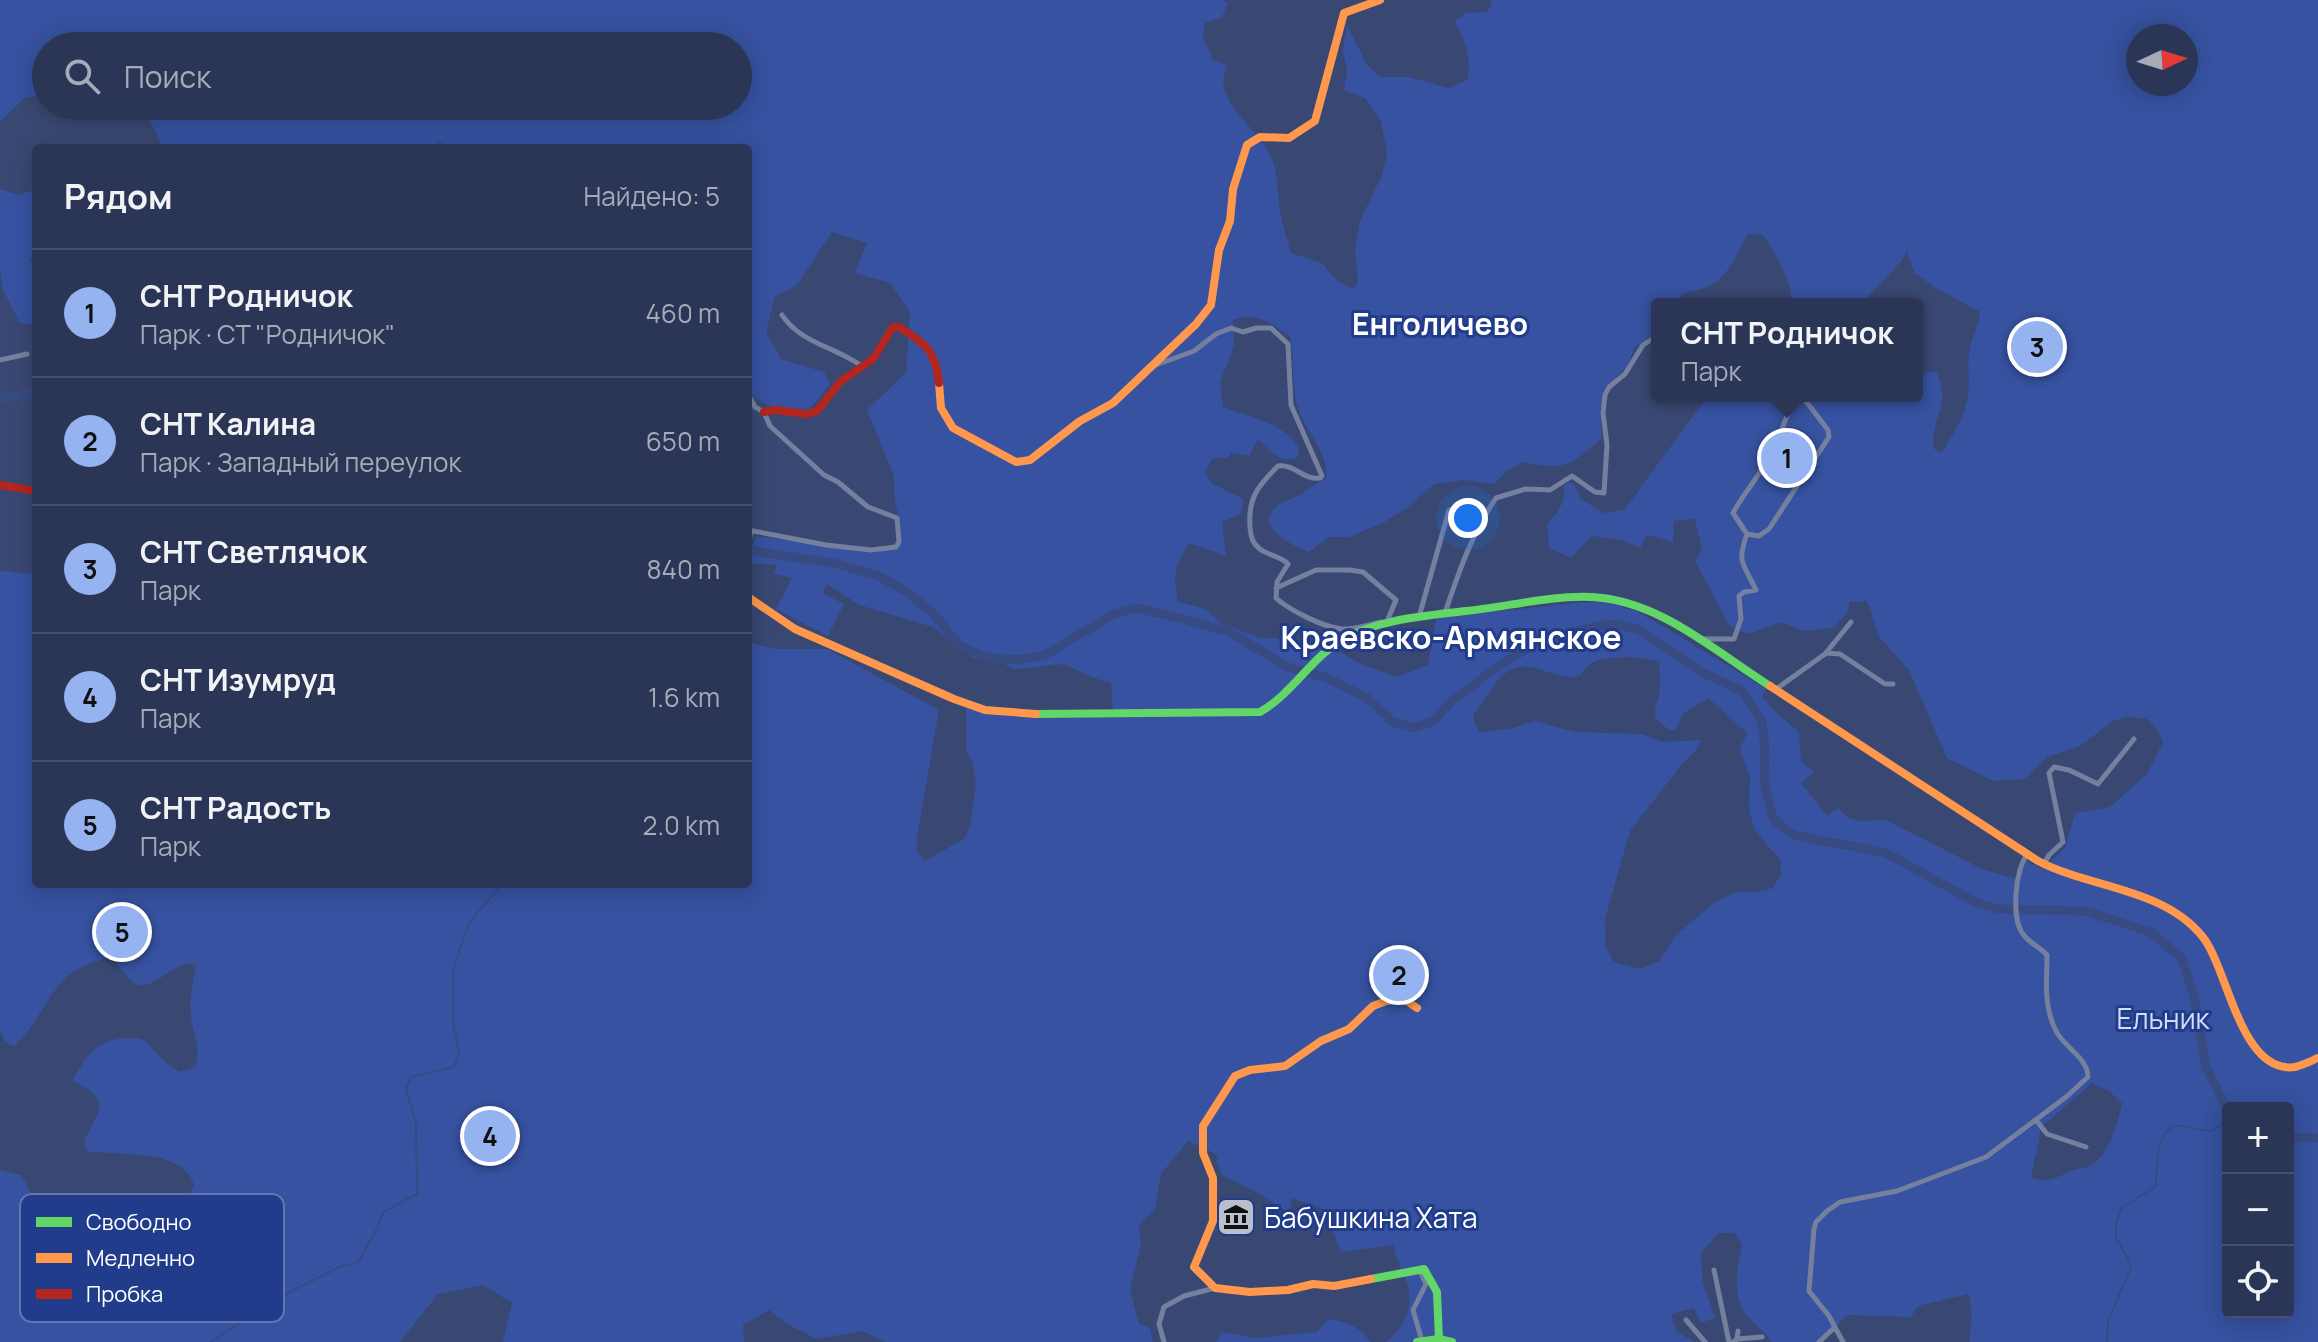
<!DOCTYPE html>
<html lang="ru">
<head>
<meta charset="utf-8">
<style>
	body { margin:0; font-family:Manrope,sans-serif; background:#374160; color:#f1f3f6 }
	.controls { position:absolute; right:24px; bottom:24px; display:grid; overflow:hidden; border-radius:8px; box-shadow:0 4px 20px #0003 }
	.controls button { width:72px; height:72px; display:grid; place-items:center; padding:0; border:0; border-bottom:2px solid #47506c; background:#2b3656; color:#f1f3f6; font:40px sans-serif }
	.compass { position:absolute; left:2126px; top:24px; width:72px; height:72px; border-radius:50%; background:#2b3656; box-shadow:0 4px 20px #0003; rotate:86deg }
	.you { position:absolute; left:1468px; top:518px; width:28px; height:28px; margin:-20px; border:6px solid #fff; border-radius:50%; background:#1a73e8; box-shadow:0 0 0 12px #1a73e833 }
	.badge { display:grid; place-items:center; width:52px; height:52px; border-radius:50%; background:#95b2f1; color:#111; font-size:26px; font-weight:700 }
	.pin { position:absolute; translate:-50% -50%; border:4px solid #fff; box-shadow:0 2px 8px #0006 }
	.popup { position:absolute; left:1651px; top:298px; width:272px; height:104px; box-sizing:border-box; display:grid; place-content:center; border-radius:8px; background:#2b3656; filter:drop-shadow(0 2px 6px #0005); font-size:26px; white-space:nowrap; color:#a6abb9 }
	.popup b { font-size:30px; color:#f1f3f6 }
	.popup::after { content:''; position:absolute; left:50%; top:100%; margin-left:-16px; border:16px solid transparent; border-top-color:#2b3656 }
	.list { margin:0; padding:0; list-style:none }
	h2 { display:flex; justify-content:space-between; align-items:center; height:104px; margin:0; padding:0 32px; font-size:34px }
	h2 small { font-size:26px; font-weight:400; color:#a6abb9 }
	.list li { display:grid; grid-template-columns:52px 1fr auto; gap:24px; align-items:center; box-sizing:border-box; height:128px; padding:0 32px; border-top:2px solid #47506c }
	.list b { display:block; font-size:30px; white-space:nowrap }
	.list p { margin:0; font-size:26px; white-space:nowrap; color:#a6abb9 }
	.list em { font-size:26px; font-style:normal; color:#a6abb9 }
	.icon { flex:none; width:44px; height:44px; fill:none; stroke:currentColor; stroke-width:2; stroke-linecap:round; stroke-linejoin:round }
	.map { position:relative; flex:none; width:2318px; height:1342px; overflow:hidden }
	.search { position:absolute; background:#2b3656; box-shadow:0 4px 20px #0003; left:32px; top:32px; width:720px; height:88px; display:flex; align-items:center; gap:20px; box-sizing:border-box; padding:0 28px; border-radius:44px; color:#a6abb9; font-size:30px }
	.panel { position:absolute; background:#2b3656; box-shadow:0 4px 20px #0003; left:32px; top:144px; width:720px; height:744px; border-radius:8px }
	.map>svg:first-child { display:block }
	.green { fill:#3652a0; fill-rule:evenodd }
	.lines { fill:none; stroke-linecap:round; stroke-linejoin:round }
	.stream { stroke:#374b82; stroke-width:2 }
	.river { stroke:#374b82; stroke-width:9 }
	.street { stroke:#75809f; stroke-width:5 }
	.fast { stroke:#63d668; stroke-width:8 }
	.slow { stroke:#ff974d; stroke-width:8 }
	.jam { stroke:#b3261e; stroke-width:8 }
	.labels { text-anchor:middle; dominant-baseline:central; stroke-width:6; stroke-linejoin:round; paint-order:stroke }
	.park-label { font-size:28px; fill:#d2ddf8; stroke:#213c8a }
	.poi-label { font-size:28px; fill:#fff; stroke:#213c8a; text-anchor:start }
	.neighbourhood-label { font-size:30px; font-weight:bold; fill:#fff; stroke:#213c8a }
	.quarter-label { font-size:32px; font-weight:bold; fill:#fff; stroke:#213c8a }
	.key { fill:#213c8a; stroke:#6476ad; stroke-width:2 }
	.key-label { font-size:22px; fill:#fff }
</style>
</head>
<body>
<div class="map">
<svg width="2318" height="1342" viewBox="0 0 2318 1342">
	<rect width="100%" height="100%" fill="#394872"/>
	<path class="green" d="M0,0H1222L1228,3L1222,17L1205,23L1203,38L1213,60L1227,65C1211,99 1252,123 1267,149C1279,169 1277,188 1280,210C1282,224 1287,239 1291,253L1322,263L1337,281L1353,289L1358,283L1355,247L1360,221L1382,175L1387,153L1381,121L1365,98L1344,90L1347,72L1343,51L1347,25L1367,65L1381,77H1408L1449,88L1467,80C1473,58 1464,41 1455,21L1466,13L1486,12L1491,7V0H2318V1342H1970C1969,1323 1975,1313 1968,1294L1918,1306L1911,1317L1848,1315L1823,1338L1824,1342H1771C1765,1329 1753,1325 1745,1313C1731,1291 1738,1267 1742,1244L1734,1233H1718L1701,1254L1703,1282L1715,1318L1700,1323L1694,1308L1671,1314L1677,1332L1695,1342H1386C1404,1329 1416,1303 1406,1281C1401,1268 1396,1259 1394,1245L1341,1252L1324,1209L1292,1198L1289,1213L1260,1194L1222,1175L1217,1162L1218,1155L1188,1141L1161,1174L1155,1209L1139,1226L1141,1244L1130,1290L1139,1324L1150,1328L1153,1342H885L863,1331L817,1339L787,1324L769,1310L743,1325L744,1342H503L512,1303L483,1285L438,1294L400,1342H0V1170L21,1175C49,1216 19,1262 33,1306C90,1338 102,1238 107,1203L118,1199C154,1211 173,1232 194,1185C184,1148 117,1156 87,1151L84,1141C99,1109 114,1100 72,1081C88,1054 95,1039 129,1038C136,1038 142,1038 147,1043C158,1055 165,1064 180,1072L195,1067C202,1049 193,1035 191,1017C189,999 193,982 196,965L187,963C148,980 142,1006 113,956C102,960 89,963 78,969C51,983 38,1026 14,1046L5,1042L0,1030V571L36,574V884H748V642L775,649H827L939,710L917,837V852L925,861L962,840L967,834L971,820L976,783L972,761L966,751V707L1005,714L1113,713L1111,683L1091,677L1065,664L1015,669L1004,664L972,658L933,627L859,605L827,584L823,593L844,604L828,636L776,609L792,578L774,574L777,565L748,563L756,536L859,551L895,549L900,540V519L895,504L894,476L867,410L906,372L910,312L890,283L854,273L867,243L832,232L797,285L774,297L766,333L781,359L824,372L830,384C823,392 817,404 808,409C792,419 757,404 748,390V148H445L440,141L433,148H163L149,118L120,106H738V46H46V95L24,98L0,122ZM2138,36H2186V84H2138ZM1748,234L1763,235C1777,256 1791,279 1792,304H1862C1877,285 1895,272 1907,252L1914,272L1934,287L1980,312C1979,326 1972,335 1970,349C1966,366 1971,384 1967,401C1963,419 1951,437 1942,453L1934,449C1929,418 1953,409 1936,371L1926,373L1917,381V396H1708L1624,510L1603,513L1580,498L1574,484L1568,482L1564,486C1566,501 1558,514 1547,523L1549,548L1571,558L1592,536L1622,540L1640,548L1647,535L1673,542L1674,521L1695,519L1702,551L1695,561L1730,627L1749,634L1781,622L1802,631L1834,628L1848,611L1850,602L1867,601L1879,637L1909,670L1947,758L1993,781L2025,779L2047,757L2080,746L2113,721L2127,717L2147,719L2159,732L2163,742L2147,774L2110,807L2075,813L2065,848L2042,869L2024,859L2016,879L1982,869L1886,820L1860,821L1848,818L1838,808L1827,816L1801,783L1814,772L1801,761L1799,732L1775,712L1762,696L1766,689L1661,625L1636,611L1617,605L1599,602L1574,603L1436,618L1428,665L1397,677L1361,664L1328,645L1299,651L1276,638H1260L1220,623L1206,609L1178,602C1173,574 1174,567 1189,543L1226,556L1222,522L1241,513L1243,499L1211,483L1205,472L1213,458H1229L1231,453L1249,456L1258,439C1271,451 1279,465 1298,457L1299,447C1282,422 1250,417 1223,407L1220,382L1234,346L1233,320C1256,311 1272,323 1290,337C1295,361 1290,386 1299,411C1307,434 1329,453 1326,479C1315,483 1309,488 1300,495C1293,499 1283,501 1277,506C1252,527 1294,546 1309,552L1329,537H1349L1383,523L1407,508L1434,484L1464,480L1494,484L1508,470L1523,462C1565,472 1570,465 1602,438L1600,411L1606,386L1626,368L1635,347L1657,333V304H1677L1682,293C1724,288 1730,268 1748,234ZM1633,657L1659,661C1659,669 1661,679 1660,687C1658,711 1645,715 1671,731L1676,730L1682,714L1708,698L1747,733L1740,749L1750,777L1749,809L1755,831L1781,861L1780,876L1773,888L1756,892H1735L1714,903L1676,935L1659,961L1640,969L1614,962L1606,947L1605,919L1630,831L1682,764L1697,749L1701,740L1662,742L1642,734L1575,732L1535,721L1513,728L1480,732L1473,720L1474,714C1486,701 1495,677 1512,669C1536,659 1557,684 1581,675C1590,655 1615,658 1633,657ZM2092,1083L2109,1091L2122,1103C2117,1125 2109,1158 2086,1168C2082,1169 2078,1168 2074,1170C2057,1176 2051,1184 2032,1178C2032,1160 2041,1145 2040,1128ZM2228,1108H2288V1312H2228Z
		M0,189L19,195L36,189V257L30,259L36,273V325L20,323L3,290L0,272Z
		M1328,1319C1346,1322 1360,1326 1370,1342H1216L1222,1332L1256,1338L1317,1332Z"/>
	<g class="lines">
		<path class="stream" d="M210,1342L288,1293L340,1267L359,1262C366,1243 379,1232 383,1212L417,1194L416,1124L406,1089L411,1077L454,1067L459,1055L453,1022V970L469,923L502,884
			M2107,1342L2108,1321L2131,1267L2128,1258L2116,1238V1223L2122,1208L2155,1187C2158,1172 2155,1157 2161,1142C2175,1101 2210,1155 2227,1115L2225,1109"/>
		<path class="river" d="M0,398L36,393
			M748,550L838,564L881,577L910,594L935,615L959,645L985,657L1017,660L1045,655L1114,614L1137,608L1180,618L1229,632L1288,667L1327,678L1367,698L1393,722L1414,728L1433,721L1451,702L1497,667L1543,639L1597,626L1616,624L1640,630L1702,672L1742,691L1762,722L1765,749L1764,782L1773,819L1793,835L1886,853L1977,903L1998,909L2085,911L2151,932L2182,959L2195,999L2206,1067L2228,1111
			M2288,1137L2318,1138"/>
		<path class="street" d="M782,315C801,344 837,347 863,367
			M0,360L27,354
			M1153,366L1194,351L1216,334L1231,328L1243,332L1256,328H1271L1288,344L1291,405L1322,476L1320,478C1304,481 1294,463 1278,466C1257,487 1248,498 1250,527C1251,537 1252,543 1260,549C1269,556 1281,556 1288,564L1277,582L1276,598C1289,610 1325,628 1342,629C1355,630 1370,624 1382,622
			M748,394L755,407L764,412L770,426L824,475L838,482L868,507L897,518L899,542L896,547L871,550L826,545L748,530
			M1747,534L1759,536L1769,529L1829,437L1828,430L1802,396
			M748,546L751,531
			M1276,588L1316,570H1350L1363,572L1396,600L1386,624
			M1445,613C1458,574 1472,533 1496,498L1526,489L1550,490L1572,476L1595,492L1604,493L1607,445L1603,413L1605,395L1609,387L1625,374L1643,345L1657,336
			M1419,617L1449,510
			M1698,639H1734L1741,619L1739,596L1744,592L1756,590C1744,564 1736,564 1747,534L1733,513C1744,493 1760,475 1771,454C1782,435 1785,414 1797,396
			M1826,653L1840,654L1885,684H1893
			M1776,689L1825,654L1851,622
			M2044,864L2049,855L2063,842L2049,773L2054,767L2069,770L2098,784L2134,739
			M2036,1120L2047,1134L2086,1147
			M1419,1269L1426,1284L1413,1310L1422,1341
			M1714,1270L1729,1342
			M1686,1320L1705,1342
			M1737,1339L1738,1331
			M1164,1342L1159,1324L1164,1307L1184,1296L1215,1288
			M1733,1342L1737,1339L1762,1337
			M1819,1342L1835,1327
			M1843,1342L1829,1316L1809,1291L1814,1229L1816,1222L1827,1211L1840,1202L1897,1191L1986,1157L2066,1097L2088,1077C2088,1058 2064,1047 2056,1031C2043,1005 2047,982 2047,955C2040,947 2029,943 2023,934C2011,919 2015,869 2027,855"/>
		<path class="fast" d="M1036,714L1260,712C1293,693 1310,659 1342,640C1378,619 1425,616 1466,611C1507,607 1550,595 1592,597C1659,600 1716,652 1770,686
			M1371,1279L1424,1269L1437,1292L1439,1339
			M1417,1342L1439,1339L1452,1342"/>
		<path class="slow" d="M939,383L941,408L953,428L1016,462L1030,460L1080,421L1113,403L1196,324L1211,305L1219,250L1230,221L1233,189L1247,145L1260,137L1289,138L1315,121L1344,13L1380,0
			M748,597L795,629L954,699L985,710L1036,714
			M1770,686L2038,861C2090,888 2163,888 2202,936C2228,967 2240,1075 2295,1067C2303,1065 2311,1061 2318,1058
			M1371,1279L1334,1286L1313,1284L1288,1290L1250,1292L1215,1288L1194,1267L1213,1221V1178L1203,1153V1126L1235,1076L1250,1070L1285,1066L1321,1041L1349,1029L1373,1006L1386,1001L1404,999L1417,1008"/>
		<path class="jam" d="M764,412L775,410L807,414L817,411L841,381L873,359L893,327H899C926,345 935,349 939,383
			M0,485L36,491"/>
	</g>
	<defs>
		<g id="museum-square" transform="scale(2)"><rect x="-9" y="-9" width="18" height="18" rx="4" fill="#babfce" stroke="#213c8a"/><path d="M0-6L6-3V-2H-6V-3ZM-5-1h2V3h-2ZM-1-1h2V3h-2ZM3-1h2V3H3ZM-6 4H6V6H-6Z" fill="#111"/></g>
	</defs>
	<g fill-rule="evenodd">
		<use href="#museum-square" x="1236" y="1217"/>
	</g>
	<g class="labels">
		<g class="park-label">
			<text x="2163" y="1018">Ельник</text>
		</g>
		<g class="poi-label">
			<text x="1264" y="1217">Бабушкина Хата</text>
		</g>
		<g class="neighbourhood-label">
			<text x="1440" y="323">Енголичево</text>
		</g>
		<g class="quarter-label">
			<text x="1451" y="637">Краевско-Армянское</text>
		</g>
	</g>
	<rect x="20" y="1194" width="264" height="128" rx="12" class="key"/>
	<rect x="36" y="1217" width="36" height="10" fill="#63d668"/>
	<rect x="36" y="1253" width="36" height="10" fill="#ff974d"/>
	<rect x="36" y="1289" width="36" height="10" fill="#b3261e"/>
	<g class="key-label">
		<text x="86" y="1230">Свободно</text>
		<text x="86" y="1266">Медленно</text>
		<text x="86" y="1302">Пробка</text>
	</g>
</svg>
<div class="controls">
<button>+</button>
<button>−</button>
<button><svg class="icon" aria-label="locate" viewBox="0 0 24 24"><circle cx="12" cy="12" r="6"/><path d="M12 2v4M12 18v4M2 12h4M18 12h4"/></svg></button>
</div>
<svg class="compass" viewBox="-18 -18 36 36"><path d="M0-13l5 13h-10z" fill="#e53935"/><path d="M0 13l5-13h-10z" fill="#a6abb9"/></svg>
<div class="you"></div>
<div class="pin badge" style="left:1787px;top:458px">1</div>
<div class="popup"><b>СНТ Родничок</b>Парк</div>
<div class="pin badge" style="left:1399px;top:975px">2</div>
<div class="pin badge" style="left:2037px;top:347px">3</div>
<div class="pin badge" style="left:490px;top:1136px">4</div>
<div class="pin badge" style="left:122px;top:932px">5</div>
<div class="search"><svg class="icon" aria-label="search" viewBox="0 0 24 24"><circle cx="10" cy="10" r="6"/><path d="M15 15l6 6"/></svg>Поиск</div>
<section class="panel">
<h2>Рядом<small>Найдено: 5</small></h2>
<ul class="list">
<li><span class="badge">1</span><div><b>СНТ Родничок</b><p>Парк · СТ &quot;Родничок&quot;</p></div><em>460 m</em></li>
<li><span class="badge">2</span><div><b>СНТ Калина</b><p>Парк · Западный переулок</p></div><em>650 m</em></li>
<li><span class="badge">3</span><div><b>СНТ Светлячок</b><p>Парк</p></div><em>840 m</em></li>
<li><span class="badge">4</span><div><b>СНТ Изумруд</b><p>Парк</p></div><em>1.6 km</em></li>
<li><span class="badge">5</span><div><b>СНТ Радость</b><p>Парк</p></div><em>2.0 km</em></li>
</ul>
</section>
</div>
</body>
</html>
